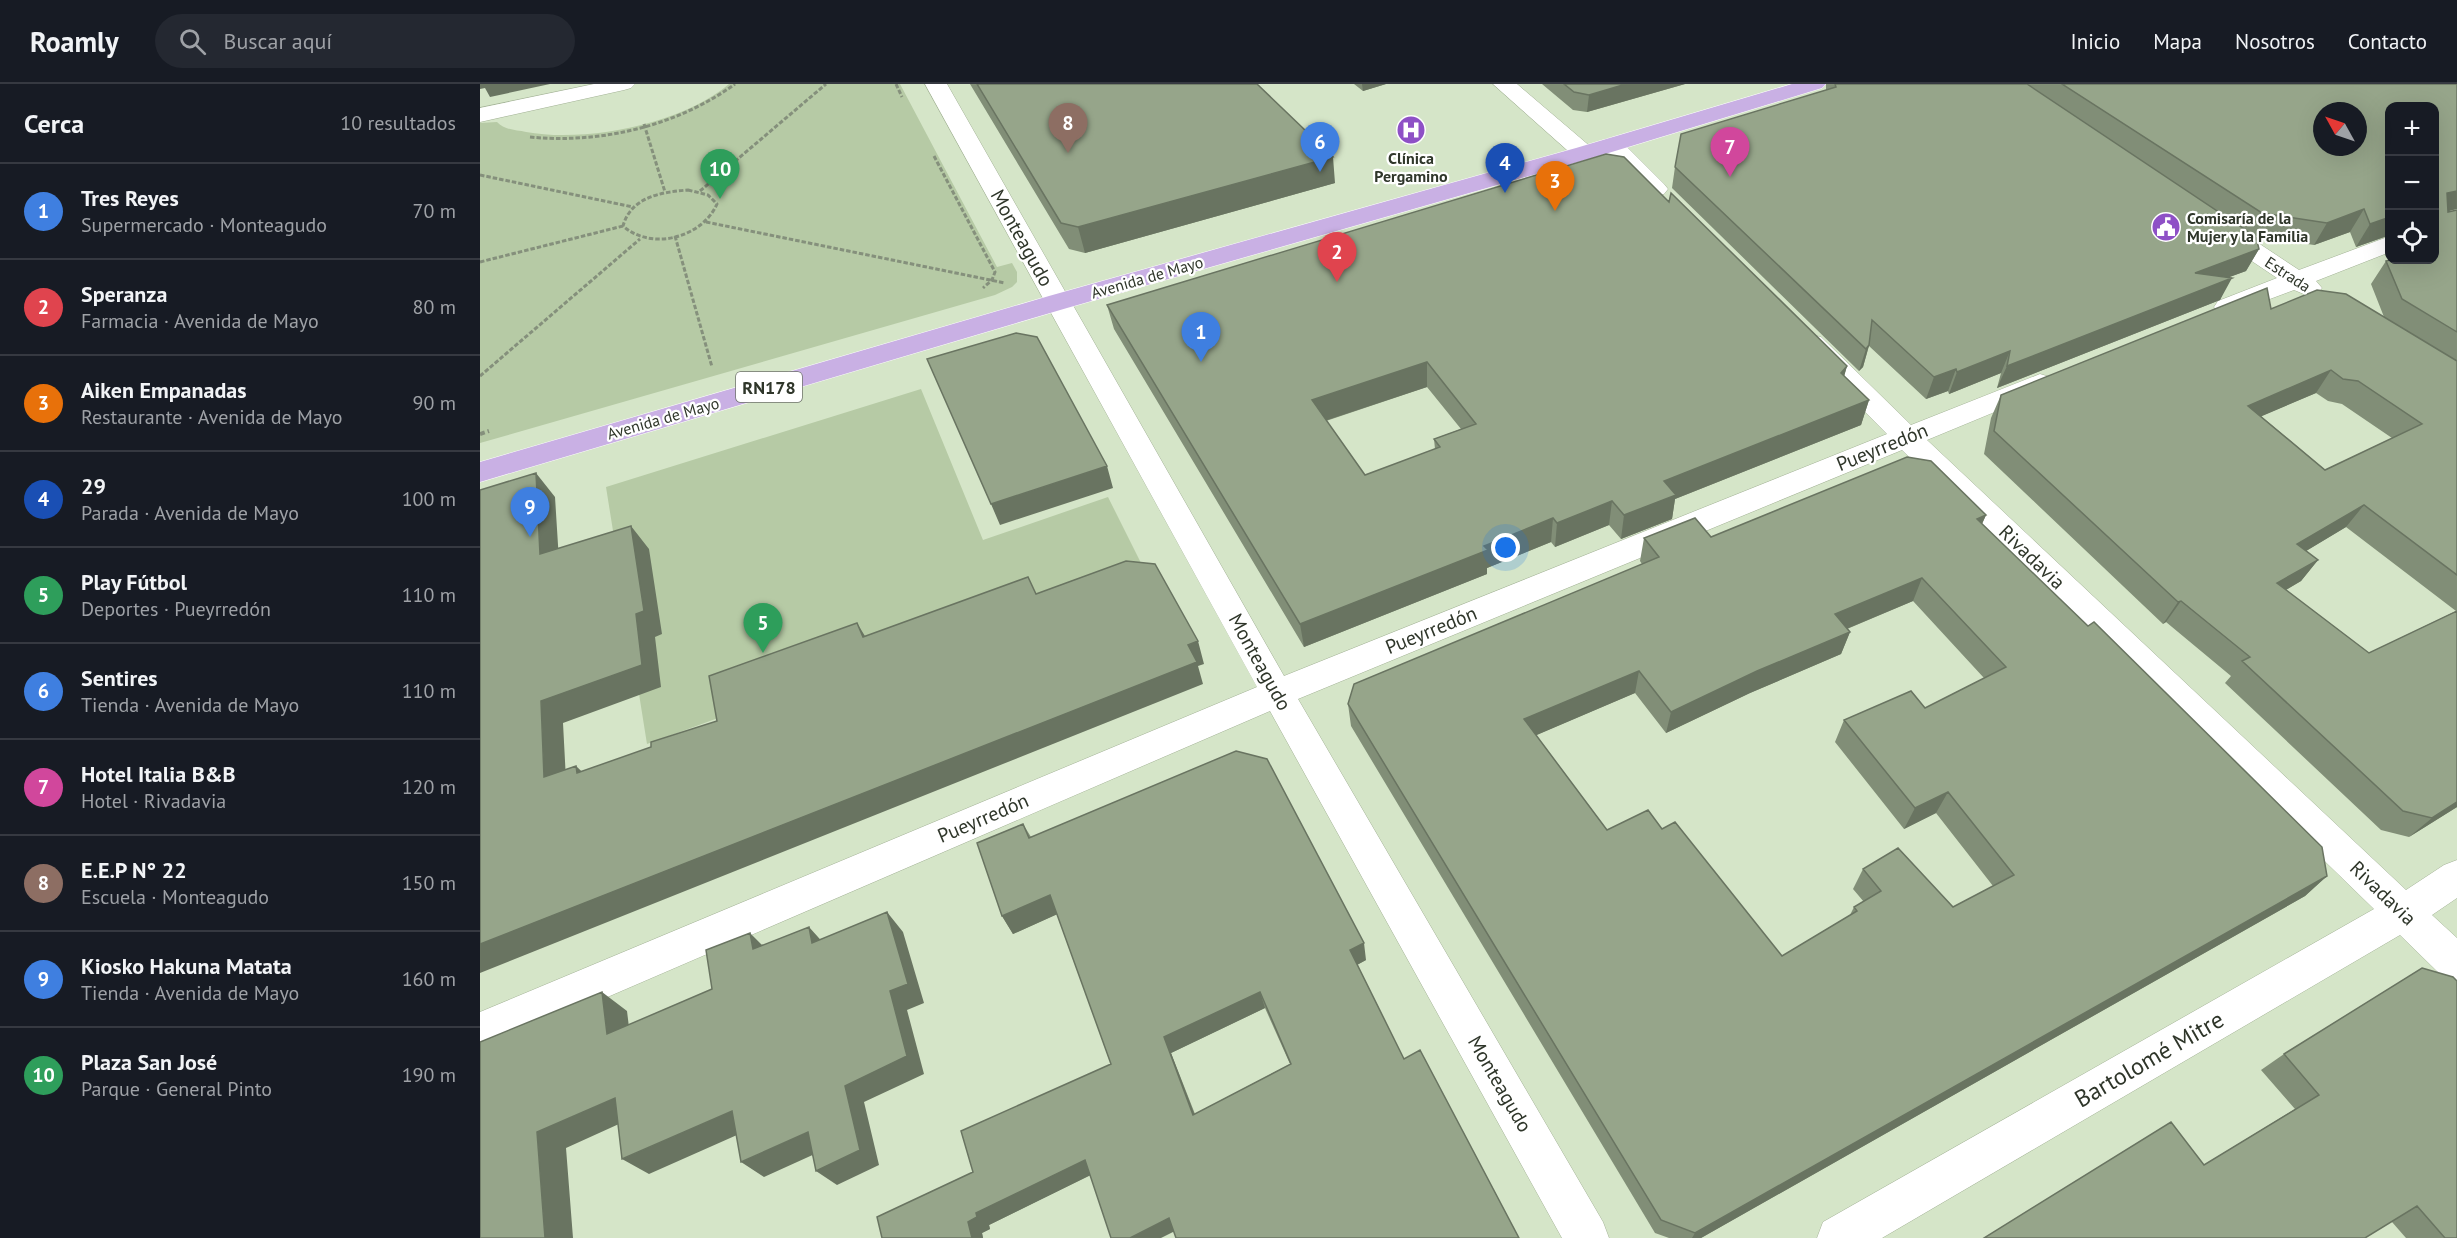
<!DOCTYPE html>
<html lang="es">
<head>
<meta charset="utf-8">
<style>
	body { margin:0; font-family:"PT Sans",sans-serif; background:#242831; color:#f1f3f6 }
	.controls { position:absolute; right:18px; top:18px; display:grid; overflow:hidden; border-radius:12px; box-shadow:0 6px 24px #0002 }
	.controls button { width:54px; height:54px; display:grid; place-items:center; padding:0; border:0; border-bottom:2px solid #363941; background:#171b24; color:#f1f3f6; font:30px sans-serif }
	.compass { position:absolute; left:1833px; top:18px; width:54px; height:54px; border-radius:50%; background:#171b24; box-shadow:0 6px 24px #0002; rotate:310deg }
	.you { position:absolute; left:1026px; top:464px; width:21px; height:21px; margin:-15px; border:4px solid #fff; border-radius:50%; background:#1a73e8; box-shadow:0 0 0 9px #1a73e833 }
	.badge { display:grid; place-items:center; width:39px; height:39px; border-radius:50%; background:#b45309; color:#fff; font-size:20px; font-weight:700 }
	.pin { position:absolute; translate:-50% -50px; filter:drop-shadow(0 2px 3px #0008) }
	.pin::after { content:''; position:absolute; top:32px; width:21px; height:18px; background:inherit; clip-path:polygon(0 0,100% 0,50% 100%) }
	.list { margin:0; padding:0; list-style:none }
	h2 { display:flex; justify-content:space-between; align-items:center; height:78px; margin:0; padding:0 24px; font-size:26px }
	h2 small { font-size:20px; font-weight:400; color:#9ea1a6 }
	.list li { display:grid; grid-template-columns:39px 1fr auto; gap:18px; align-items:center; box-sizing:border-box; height:96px; padding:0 24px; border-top:2px solid #363941 }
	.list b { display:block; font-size:22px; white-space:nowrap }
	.list p { margin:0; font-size:20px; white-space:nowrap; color:#9ea1a6 }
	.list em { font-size:20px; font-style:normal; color:#9ea1a6 }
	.icon { flex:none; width:33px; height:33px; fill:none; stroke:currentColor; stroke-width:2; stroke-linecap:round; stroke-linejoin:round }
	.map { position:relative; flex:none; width:1977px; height:1154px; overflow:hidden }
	header { display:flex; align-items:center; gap:36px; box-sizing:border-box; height:84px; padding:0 30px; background:#171b24; border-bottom:2px solid #363941 }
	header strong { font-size:28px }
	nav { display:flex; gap:33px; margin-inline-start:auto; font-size:21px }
	.search { width:420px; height:54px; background:#242831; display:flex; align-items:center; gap:15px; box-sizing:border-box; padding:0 21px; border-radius:33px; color:#9ea1a6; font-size:22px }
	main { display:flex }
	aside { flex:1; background:#171b24 }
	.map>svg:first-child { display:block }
	.green { fill:#b6caa5 }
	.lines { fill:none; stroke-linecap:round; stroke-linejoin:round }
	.minor-casing { stroke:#a3b296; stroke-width:1 }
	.primary-casing { stroke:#fff; stroke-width:1 }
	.path-far1 { stroke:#85907c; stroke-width:3; stroke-dasharray:4.5 2; stroke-linecap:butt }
	.path { stroke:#85907c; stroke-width:4; stroke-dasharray:5 3; stroke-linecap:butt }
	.minor { fill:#fff; fill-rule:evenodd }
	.primary { fill:#c9b0e4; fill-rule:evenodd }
	.wall { fill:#818e77; fill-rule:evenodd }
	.shaded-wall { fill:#697461 }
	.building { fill:#96a58a; stroke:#697461; stroke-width:1.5; fill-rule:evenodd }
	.labels { text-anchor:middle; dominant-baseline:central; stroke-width:4.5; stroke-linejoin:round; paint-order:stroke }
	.far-poi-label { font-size:16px; font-weight:bold; fill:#2f362a; stroke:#fff }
	.far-street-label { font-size:16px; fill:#2f362a; stroke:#fff }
	.shield { fill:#fff; stroke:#6d726a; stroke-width:1.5 }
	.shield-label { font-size:18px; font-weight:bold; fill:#2f362a }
	.street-label { font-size:20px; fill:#2f362a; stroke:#fff }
	.near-street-label { font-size:24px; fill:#2f362a; stroke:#fff }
</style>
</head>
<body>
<header>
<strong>Roamly</strong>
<div class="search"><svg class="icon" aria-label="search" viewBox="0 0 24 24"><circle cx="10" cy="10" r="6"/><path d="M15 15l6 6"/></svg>Buscar aquí</div>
<nav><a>Inicio</a><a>Mapa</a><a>Nosotros</a><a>Contacto</a></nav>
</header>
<main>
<aside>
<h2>Cerca<small>10 resultados</small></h2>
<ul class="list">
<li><span class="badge" style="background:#3f7fe0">1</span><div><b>Tres Reyes</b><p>Supermercado · Monteagudo</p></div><em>70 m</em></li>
<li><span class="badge" style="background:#e0444e">2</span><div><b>Speranza</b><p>Farmacia · Avenida de Mayo</p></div><em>80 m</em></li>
<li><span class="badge" style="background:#e8710a">3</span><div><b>Aiken Empanadas</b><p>Restaurante · Avenida de Mayo</p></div><em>90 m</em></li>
<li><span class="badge" style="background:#1a4fb4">4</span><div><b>29</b><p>Parada · Avenida de Mayo</p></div><em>100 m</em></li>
<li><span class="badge" style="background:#2e9e5b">5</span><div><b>Play Fútbol</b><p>Deportes · Pueyrredón</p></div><em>110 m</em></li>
<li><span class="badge" style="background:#3f7fe0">6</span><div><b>Sentires</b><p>Tienda · Avenida de Mayo</p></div><em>110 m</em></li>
<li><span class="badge" style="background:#d1479c">7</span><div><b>Hotel Italia B&amp;B</b><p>Hotel · Rivadavia</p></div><em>120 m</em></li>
<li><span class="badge" style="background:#8d6e63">8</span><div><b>E.E.P N° 22</b><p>Escuela · Monteagudo</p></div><em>150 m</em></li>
<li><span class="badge" style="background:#3f7fe0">9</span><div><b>Kiosko Hakuna Matata</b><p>Tienda · Avenida de Mayo</p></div><em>160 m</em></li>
<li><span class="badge" style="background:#2e9e5b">10</span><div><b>Plaza San José</b><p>Parque · General Pinto</p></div><em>190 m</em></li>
</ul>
</aside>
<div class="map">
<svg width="1977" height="1154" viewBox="0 0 1977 1154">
	<rect width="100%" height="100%" fill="#d5e5c8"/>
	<path class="green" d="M249,0H420L517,183L532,179L537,188V198L532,203L515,211L0,359V39L17,38C24,46 36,46 46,48C106,59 202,40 249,0Z
		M441,305L503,456L628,413L661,479L167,660L126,403Z"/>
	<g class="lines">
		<g class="minor-casing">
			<path id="minor" d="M114,0H155L151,4L144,6L0,38V24Z
				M445,0H467L804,592L1407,350L1323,265L1319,259L1323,253L1332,251L1341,253L1431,341L1560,290L1570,293L1574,299L1570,305L1447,356L1926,806L1964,781L1977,776V814L1952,831L1977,854V898L1963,893L1920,851L1402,1154H1337L1343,1138L1894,825L1422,366L818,615L1123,1138L1129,1154H1082L790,627L0,968V928L777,603Z
				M1013,0H1037L1112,64L1115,69L1112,74L1104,76L1096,74Z
				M1132,54L1140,56L1184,100L1188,105L1184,110L1176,112L1168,110L1124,66L1121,61L1124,56Z
				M1739,137L1748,139L1819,186L1910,152V168L1836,197L1842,204L1838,209L1829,212L1814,206L1747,231L1738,229L1734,223L1738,217L1797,194L1730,149L1727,144L1730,139Z"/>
		</g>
		<g class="primary-casing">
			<path id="primary" d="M1312,0H1346L1342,4L1112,74L587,224L0,398V378L569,212L1096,64Z"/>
		</g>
		<path class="path-far1" d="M416,0L422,13
			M164,40L185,108
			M50,53C121,60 197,42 255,0
			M454,72L515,188L512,196L503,204
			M0,91L153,123
			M208,106L228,111L237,120C222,154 171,167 143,142C151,113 181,108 208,106Z
			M220,107L346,0
			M226,138L525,199
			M195,152L232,283
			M0,178L143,142
			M0,292L160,155"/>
		<path class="path" d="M0,350L9,347"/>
		<use href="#minor" class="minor"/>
		<use href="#primary" class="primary"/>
	</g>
	<path class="wall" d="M490,0H777L855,99L605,169L589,165Z
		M874,0H906L883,7Z
		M1062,0H1205L1107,28L1093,26Z
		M1346,0H1977L1968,127V128L1977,126V723L1929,753L1901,746L1745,599L1751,592L1686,538L1683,540L1504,370L1511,334L1521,311L1791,225L1904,233L1891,200L1906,177L1954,176V22H1910V151L1876,163L1870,148L1834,161L1775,152L1779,165L1766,187L1749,193L1740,216L1517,304L1521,289L1469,310L1468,307L1446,315L1389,262L1383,283L1379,287L1192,104L1195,83L1346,6ZM1836,309L1848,317L1862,320L1912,354L1845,386L1781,332ZM1866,443L1976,527L1889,569L1806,506L1821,497L1838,476L1826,467Z
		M1189,118L1367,282L1364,292L1389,316L1381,341L1195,415L1192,435L1141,455L1129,441L1075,463L1071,458L1007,484V490L824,563L634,245L627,221ZM947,303L981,345L954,355L955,365L885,391L846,337Z
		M1910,166V173L1905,172Z
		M1506,431L1502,440L1847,792L1825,812L1221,1154H1189L1175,1149L871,642L868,620L1162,480L1160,477L1164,454L1231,453ZM1433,517L1504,594L1445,624L1364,636L1355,658L1424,745L1456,729L1513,802L1473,823L1383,785L1373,805L1384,818L1374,823L1370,831L1302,872L1182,745L1127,746L1056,651L1155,609L1186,649L1270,609L1361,570L1370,548L1367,545Z
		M543,740L551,753L886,876L877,881L924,975L694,1147L610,1091L509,1141L510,1145L502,1149L503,1154H402L493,1088L631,980L577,830L533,850L522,832ZM785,924L810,980L715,1030L691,969Z
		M1804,970L1977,1154H1926L1912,1138L1724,1081L1815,1025L1781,986Z"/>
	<path class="shaded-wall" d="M0,0H70L10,13L5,4L0,5Z
		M882,0H906L883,7Z
		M1146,0H1205L1107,28L1109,11Z
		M853,73L855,99L605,169L598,143Z
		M1977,107V125L1954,131L1967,109Z
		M1884,125L1870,148L1834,161L1847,139Z
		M1910,133V151L1876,163L1890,140Z
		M1779,165L1766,187L1704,210L1715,189Z
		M1752,194L1740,216L1517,304L1527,282Z
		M1389,261L1383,283L1379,287L1386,265Z
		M1530,267L1521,289L1469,310L1477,288Z
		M947,278V303L835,340L832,316Z
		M1367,282L1360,307L1361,289Z
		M1476,285L1468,307L1446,315L1454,293Z
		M1851,286L1836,309L1754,344L1768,322Z
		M1389,316L1381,341L1195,415L1192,435L1141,455L1144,431L1184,397Z
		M627,382L633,404L520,441L511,420Z
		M56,389L75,413L80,493L60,470Z
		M1132,417L1129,441L1075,463L1077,439Z
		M1884,421L1866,443L1801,482L1817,460Z
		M1506,431L1495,455L1497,435Z
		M1073,434L1071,458L1007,484V490L824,563L820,540L1004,462Z
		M151,442L169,465L182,550L175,553L181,603L83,639L87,715L64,693L61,617L156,530Z
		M1838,476L1821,497L1780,521L1797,499Z
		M1442,494L1433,517L1347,553L1355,530Z
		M1701,517L1686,538L1683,540L1698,518Z
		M377,539L391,562L383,553Z
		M1370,548L1361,570L1270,609L1186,649L1191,628L1277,587Z
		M718,557L724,580L718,582L723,600L0,889V860Z
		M1159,587L1155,609L1043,657L1044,635Z
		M96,682L118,703L97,689Z
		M1468,708L1456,729L1424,745L1435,724Z
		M1977,718V723L1929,753L1952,734Z
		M1847,792L1825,812L1221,1154H1212L1215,1149Z
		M570,811L580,829L533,850L522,832Z
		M407,828L423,848L444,919L427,926L444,990L384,1018L399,1081L357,1101L336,1087L365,1002L410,907Z
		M329,843L347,863L332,859Z
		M270,849L290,869L273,865Z
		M884,859L886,876L873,883L870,866Z
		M122,908L147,927L152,968L127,950Z
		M780,908L785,924L691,969L720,1045L713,1031L684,953Z
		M135,1014L161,1030L86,1064L93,1154H65L57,1048Z
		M252,1027L275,1043L169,1090L142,1075Z
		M328,1048L348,1064L284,1093L261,1078Z
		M605,1076L615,1089L509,1141L510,1145L502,1149L503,1154H492L488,1138L496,1129Z
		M689,1134L697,1146L681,1154H650Z"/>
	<path class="building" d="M497,0H777L853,73L598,143L581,139Z
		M1084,0H1146L1109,11L1094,8Z
		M1355,0H1547L1776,153L1779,165L1715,189L1752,194L1527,282L1530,267L1477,288L1476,285L1454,293L1392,236L1389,261L1386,265L1195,83L1201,50L1356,3Z
		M1582,0H1977V107L1967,109L1968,128L1977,126V248L1922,215L1906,177L1910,176H1954V157L1958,155H1954V22H1910V133L1890,140L1884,125L1847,139L1782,129ZM1842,27H1878V63H1842Z
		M1126,70L1144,73L1189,118L1191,109L1367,282L1361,289L1389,316L1184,397L1196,411L1144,431L1132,417L1077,439L1073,434L1004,462L1008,466L820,540L627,221ZM947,278L996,340L954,355L960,363L885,391L832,316Z
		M1787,204L1791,225L1837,206L1866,210L1977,277V491L1884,421L1817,460L1838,476L1797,499L1889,569L1977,527V718L1952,734L1923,727L1762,577L1770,573L1701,517L1698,518L1514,347L1521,311ZM1851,286L1863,295L1878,297L1942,340L1845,386L1768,322Z
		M536,249L557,253L627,382L511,420L447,275Z
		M1427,373L1451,377L1506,431L1497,435L1608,542L1614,538L1842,763L1847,792L1215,1149L1181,1136L868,620L874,600L1179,473L1164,454L1215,434L1231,453ZM1442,494L1526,583L1445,624L1431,607L1364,636L1435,724L1468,708L1534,791L1473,823L1418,764L1383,785L1401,807L1374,823L1377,827L1302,872L1195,738L1182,745L1168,726L1127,746L1044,635L1159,587L1191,628L1277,587L1370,548L1355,530Z
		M56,389L60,470L151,442L164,527L156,530L162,581L61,617L64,693L96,682L97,689L171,663V658L237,637L229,592L377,539L383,553L548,493L556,510L646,477L675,480L718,557L708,561L717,578L0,860V406Z
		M756,667L787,675L884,859L870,866L924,975L940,966L1039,1154H696L689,1134L650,1154H631L605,1076L496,1129L497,1133L488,1138L492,1154H402L397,1133L493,1088L481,1047L631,980L570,811L522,832L497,759L543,740L549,754ZM780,908L811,980L713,1031L684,953Z
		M407,828L428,900L410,907L427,972L365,1002L380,1066L336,1087L328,1048L261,1078L252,1027L142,1075L135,1014L57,1048L65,1154H0V958L122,908L127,950L232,905L226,866L270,849L273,865L329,843L332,859Z
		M1942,884L1973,893L1977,897V1154H1965L1937,1122L1885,1154H1504L1691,1038L1724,1081L1839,1011L1804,970Z"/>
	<defs>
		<g id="hospital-disc" transform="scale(1.5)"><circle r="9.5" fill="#8e50c6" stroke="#fff"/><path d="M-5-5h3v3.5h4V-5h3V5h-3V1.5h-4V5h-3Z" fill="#fff"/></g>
		<g id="civic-disc" transform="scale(1.5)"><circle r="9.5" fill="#8e50c6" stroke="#fff"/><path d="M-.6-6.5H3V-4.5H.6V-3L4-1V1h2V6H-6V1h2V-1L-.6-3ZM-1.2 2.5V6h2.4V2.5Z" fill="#fff"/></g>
	</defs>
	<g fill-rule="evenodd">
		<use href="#hospital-disc" x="931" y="46"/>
		<use href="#civic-disc" x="1686" y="143"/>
	</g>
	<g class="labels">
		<g class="far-poi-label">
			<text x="931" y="74">Clínica<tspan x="931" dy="18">Pergamino</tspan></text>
			<text x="1707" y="134" text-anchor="start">Comisaría de la<tspan x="1707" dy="18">Mujer y la Familia</tspan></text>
		</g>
		<g class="far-street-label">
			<text transform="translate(1808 190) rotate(33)">Estrada</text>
			<text transform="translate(667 193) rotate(-16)">Avenida de Mayo</text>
			<text transform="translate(183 334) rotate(-16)">Avenida de Mayo</text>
		</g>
		<rect class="shield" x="256" y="288" width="66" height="30" rx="4.5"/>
		<g class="shield-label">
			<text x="289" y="303">RN178</text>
		</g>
		<g class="street-label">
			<text transform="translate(542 154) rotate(61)">Monteagudo</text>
			<text transform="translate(1402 363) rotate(-22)">Pueyrredón</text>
			<text transform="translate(1552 473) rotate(44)">Rivadavia</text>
			<text transform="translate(951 546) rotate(-22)">Pueyrredón</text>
			<text transform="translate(780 578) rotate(61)">Monteagudo</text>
			<text transform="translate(503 734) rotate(-23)">Pueyrredón</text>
			<text transform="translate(1903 809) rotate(44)">Rivadavia</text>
			<text transform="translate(1020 1000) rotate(60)">Monteagudo</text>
		</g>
		<g class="near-street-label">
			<text transform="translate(1669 975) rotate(-30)">Bartolomé Mitre</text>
		</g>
	</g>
</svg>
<div class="controls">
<button>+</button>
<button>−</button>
<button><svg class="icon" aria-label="locate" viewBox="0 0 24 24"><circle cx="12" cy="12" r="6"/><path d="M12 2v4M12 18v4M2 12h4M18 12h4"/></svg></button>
</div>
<svg class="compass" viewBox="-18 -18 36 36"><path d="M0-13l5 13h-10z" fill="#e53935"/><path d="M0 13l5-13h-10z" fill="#9ea1a6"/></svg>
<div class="you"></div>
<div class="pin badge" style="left:721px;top:278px;background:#3f7fe0">1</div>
<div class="pin badge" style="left:857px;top:198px;background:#e0444e">2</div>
<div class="pin badge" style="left:1075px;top:127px;background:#e8710a">3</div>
<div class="pin badge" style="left:1025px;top:109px;background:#1a4fb4">4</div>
<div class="pin badge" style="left:283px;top:569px;background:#2e9e5b">5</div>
<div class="pin badge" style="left:840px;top:88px;background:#3f7fe0">6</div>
<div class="pin badge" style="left:1250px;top:93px;background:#d1479c">7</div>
<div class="pin badge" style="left:588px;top:69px;background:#8d6e63">8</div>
<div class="pin badge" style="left:50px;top:453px;background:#3f7fe0">9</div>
<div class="pin badge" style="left:240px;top:115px;background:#2e9e5b">10</div>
</div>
</main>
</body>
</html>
